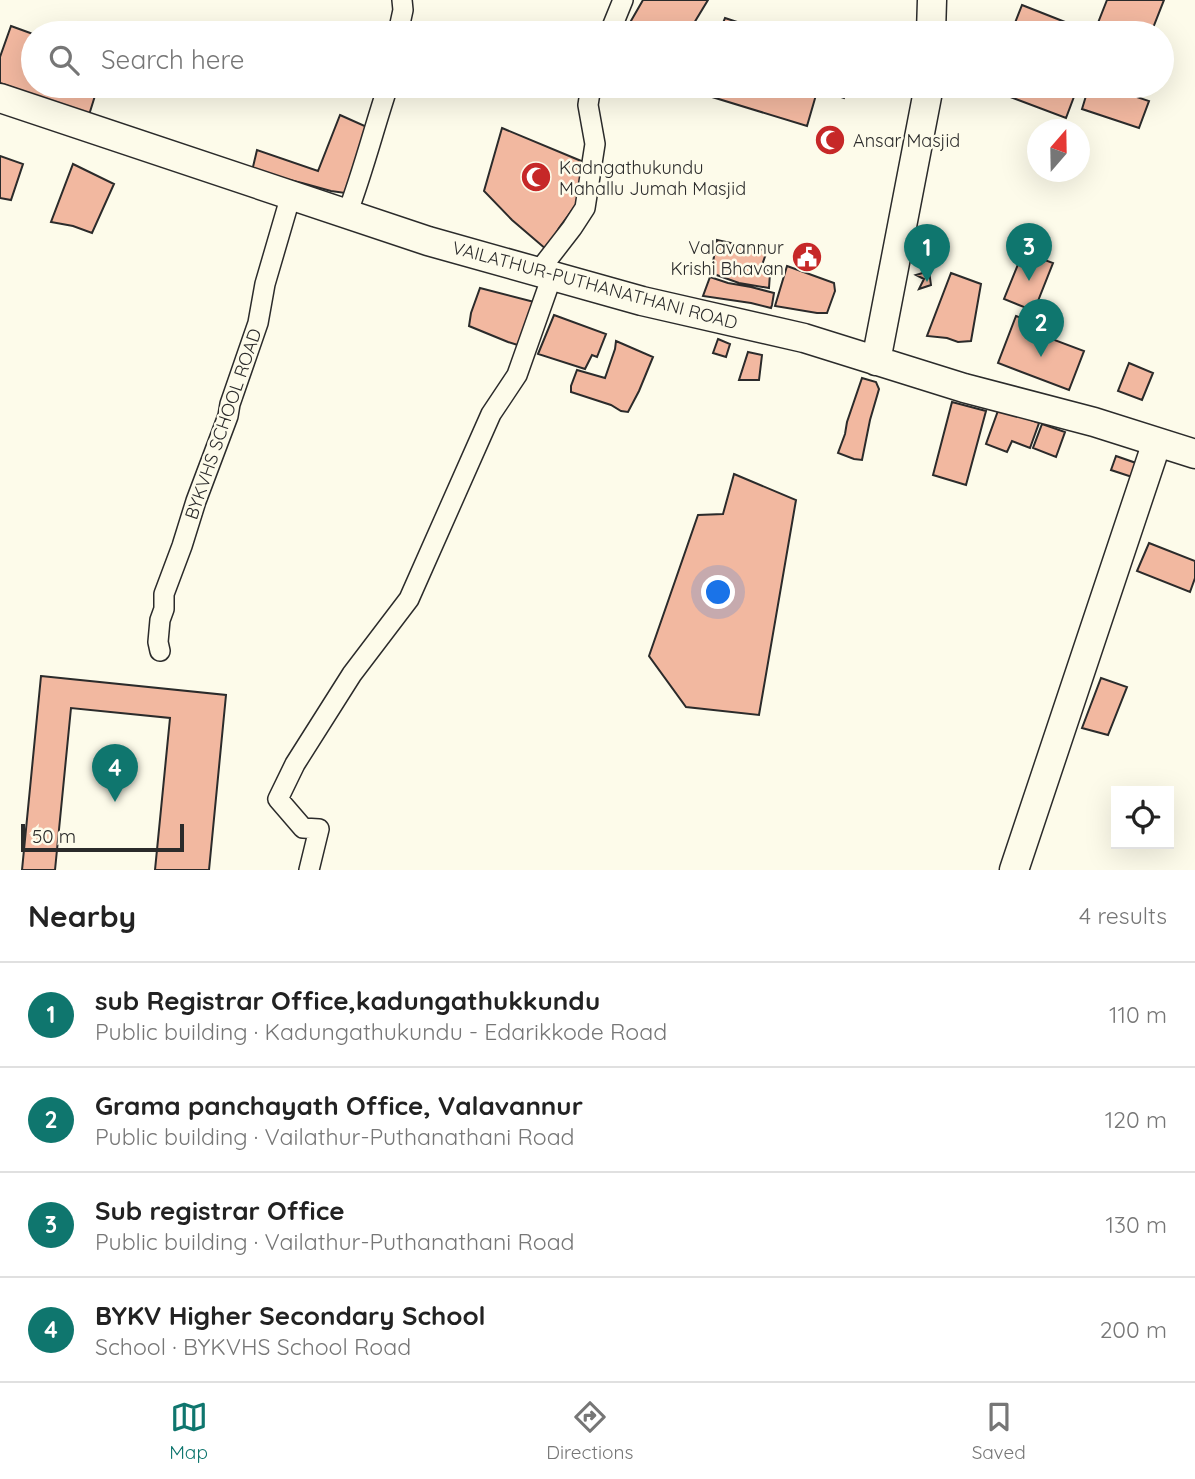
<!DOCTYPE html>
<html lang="en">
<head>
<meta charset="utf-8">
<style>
	body { margin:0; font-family:Quicksand,sans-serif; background:#f6f6f6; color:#222 }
	.controls { position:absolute; right:21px; bottom:21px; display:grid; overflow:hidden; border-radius:0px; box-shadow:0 7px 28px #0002 }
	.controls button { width:63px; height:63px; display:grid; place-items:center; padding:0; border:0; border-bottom:2px solid #e0e0e0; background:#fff; color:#222; font:35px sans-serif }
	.compass { position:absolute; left:1027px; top:119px; width:63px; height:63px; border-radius:50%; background:#fff; box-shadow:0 7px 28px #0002; rotate:20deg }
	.scale { position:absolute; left:21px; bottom:18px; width:163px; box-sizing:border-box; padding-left:7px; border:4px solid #2b2b2b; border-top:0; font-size:19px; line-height:24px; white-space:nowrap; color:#2b2b2b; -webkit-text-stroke:5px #fdfbea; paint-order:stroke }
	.you { position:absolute; left:719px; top:593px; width:24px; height:24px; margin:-18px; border:5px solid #fff; border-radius:50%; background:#1a73e8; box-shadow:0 0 0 10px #1a73e833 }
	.badge { display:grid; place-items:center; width:46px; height:46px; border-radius:50%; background:#0f766e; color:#fff; font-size:23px; font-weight:700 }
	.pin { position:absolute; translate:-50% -58px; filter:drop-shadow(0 2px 4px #0008) }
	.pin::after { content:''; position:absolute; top:37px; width:24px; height:21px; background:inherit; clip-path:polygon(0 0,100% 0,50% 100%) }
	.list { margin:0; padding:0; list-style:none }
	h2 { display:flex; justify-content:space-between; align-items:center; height:91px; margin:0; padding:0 28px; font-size:30px }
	h2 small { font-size:23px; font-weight:400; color:#767676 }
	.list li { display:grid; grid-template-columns:46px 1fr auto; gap:21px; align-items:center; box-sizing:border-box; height:105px; padding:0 28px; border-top:2px solid #e0e0e0 }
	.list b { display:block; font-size:26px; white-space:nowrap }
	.list p { margin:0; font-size:23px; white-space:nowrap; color:#767676 }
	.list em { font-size:23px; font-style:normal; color:#767676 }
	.icon { flex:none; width:38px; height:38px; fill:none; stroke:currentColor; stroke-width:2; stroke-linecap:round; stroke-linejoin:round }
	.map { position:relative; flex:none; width:1195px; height:870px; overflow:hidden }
	.search { position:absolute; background:#fff; box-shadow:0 7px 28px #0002; left:21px; right:21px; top:21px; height:77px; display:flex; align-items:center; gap:18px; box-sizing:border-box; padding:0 24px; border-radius:38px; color:#767676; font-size:26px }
	.sheet { height:511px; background:#fff }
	nav { display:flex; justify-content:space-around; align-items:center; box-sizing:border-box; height:98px; border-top:2px solid #e0e0e0; background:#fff; font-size:19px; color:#767676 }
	nav a { display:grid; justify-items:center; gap:4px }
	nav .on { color:#0f766e }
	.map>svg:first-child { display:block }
	.building { fill:#f2b8a0; stroke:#2b2b2b; stroke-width:2 }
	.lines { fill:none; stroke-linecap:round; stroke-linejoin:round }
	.street-casing { stroke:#2b2b2b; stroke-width:22 }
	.secondary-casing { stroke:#2b2b2b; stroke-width:31 }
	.street { stroke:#fdfbea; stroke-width:19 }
	.secondary { stroke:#fdfbea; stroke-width:28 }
	.labels { text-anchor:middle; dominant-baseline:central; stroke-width:5; stroke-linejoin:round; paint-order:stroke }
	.poi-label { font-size:18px; fill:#2b2b2b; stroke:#fdfbea; text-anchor:start }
	.street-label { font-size:18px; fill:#2b2b2b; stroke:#fdfbea }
</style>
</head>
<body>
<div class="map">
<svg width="1195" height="870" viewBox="0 0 1195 870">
	<rect width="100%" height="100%" fill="#fdfbea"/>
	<path class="building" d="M643,0H708L688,33H624Z
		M1107,0H1164L1151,33H1094Z
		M1022,5L1093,33H1011Z
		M725,18L771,33H719Z
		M11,26L33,34V86H98L89,115L0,83V57Z
		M676,86H785L816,95L807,126Z
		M808,86H848L844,98Z
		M990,86H1078L1066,118L989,89Z
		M1089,86H1104L1149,101L1139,128L1082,109Z
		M340,115L367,127L345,193L331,191L302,183L252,171L257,150L318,171Z
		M502,128L586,163L581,198L559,228L547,250L512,220L484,191Z
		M0,156L23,164L11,200L0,198Z
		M73,164L114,184L92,233L73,226L51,222Z
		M717,240L767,251L762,265L770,273L769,288L739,283L711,273Z
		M1023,252L1053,263L1034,311L1004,299Z
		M787,266L834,283L835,291L827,313H817L775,306Z
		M929,271L931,285L919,289L924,279L916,275Z
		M951,273L981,284L971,341L958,342L947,338L927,336Z
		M710,277L728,283L751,287L774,293L772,305L771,308L751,303L703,296Z
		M480,288L538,303L524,347L508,342L469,326L471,313Z
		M554,315L606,334L597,357L592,355L585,369L538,354Z
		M1016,316L1036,324L1033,332L1084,351L1069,390L998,363Z
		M718,339L730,344L726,357L713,353Z
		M616,341L653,357L639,391L628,412L621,411L611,405L571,392V386L577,370L605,378L615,349Z
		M748,352L762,355L759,380H739Z
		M1129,363L1153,373L1142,400L1118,391Z
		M862,378L876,382L879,389L870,420L862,460L854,459L838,453L845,434L847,422Z
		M952,402L986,411L966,485L933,475Z
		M999,408L1039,423L1030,448L1012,441L1007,452L986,444Z
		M1042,424L1065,432L1056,457L1033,448Z
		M1116,456L1136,463L1132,477L1111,470Z
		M734,474L796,500L759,715L686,707L649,656L698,515L723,514Z
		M1149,543L1195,561V578L1190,592L1137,571Z
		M41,676L226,695L209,870H155L170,718L71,708L55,870H22Z
		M1101,678L1127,687L1108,735L1082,728Z"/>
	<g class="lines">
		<g class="street-casing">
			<path id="street" d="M398,33L403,10L402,0
				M608,33L612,27L623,0
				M347,214C363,172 374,128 388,86
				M538,272L572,228L585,208L595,144L588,105L591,86
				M160,651L158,642L160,620L164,609V594L182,546L196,501L228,416L230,404L258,323L265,284L291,195
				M309,870L319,829L303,828L278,799L295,764L352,674L409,599L491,414L517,375L552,276"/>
		</g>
		<g class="secondary-casing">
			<path id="secondary" d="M931,33L932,0
				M0,98L428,241L642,301L804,338L964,388L1094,422L1195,454
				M876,361L929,86
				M1014,870L1157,442"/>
		</g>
		<use href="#street" class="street"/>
		<use href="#secondary" class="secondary"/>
	</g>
	<defs>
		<g id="mosque-disc" transform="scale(1.575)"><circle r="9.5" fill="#c62828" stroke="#fdfbea"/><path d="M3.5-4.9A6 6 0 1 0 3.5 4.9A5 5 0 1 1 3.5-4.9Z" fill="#fff"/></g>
		<g id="civic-disc" transform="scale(1.575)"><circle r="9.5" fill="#c62828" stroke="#fdfbea"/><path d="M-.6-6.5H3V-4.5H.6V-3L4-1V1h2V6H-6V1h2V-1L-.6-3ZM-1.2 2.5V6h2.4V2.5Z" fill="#fff"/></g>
	</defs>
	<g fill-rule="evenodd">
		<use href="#mosque-disc" x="830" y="140"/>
		<use href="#mosque-disc" x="536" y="177"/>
		<use href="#civic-disc" x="807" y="257"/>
	</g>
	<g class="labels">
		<g class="poi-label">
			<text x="853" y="140">Ansar Masjid</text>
			<text x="559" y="167">Kadngathukundu<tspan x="559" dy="21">Mahallu Jumah Masjid</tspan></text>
			<text x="784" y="247" text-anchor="end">Valavannur<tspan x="784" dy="21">Krishi Bhavan</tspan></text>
		</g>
		<g class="street-label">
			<text transform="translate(595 285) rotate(15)">VAILATHUR-PUTHANATHANI ROAD</text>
			<text transform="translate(223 424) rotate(-71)">BYKVHS SCHOOL ROAD</text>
		</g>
	</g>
</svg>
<div class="controls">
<button><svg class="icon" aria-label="locate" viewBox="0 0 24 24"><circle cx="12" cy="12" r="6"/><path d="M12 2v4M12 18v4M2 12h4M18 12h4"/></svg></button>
</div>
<svg class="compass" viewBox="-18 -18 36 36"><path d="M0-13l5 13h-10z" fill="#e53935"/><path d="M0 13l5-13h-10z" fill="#767676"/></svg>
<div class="scale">50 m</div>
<div class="you"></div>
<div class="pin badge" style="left:927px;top:282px">1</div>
<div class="pin badge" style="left:1041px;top:357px">2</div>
<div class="pin badge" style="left:1029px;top:281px">3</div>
<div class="pin badge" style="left:115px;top:802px">4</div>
<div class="search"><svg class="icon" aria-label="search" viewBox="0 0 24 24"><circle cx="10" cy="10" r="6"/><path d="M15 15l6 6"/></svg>Search here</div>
</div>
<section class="sheet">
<h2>Nearby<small>4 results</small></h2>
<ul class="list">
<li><span class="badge">1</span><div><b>sub Registrar Office,kadungathukkundu</b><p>Public building · Kadungathukundu - Edarikkode Road</p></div><em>110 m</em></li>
<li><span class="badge">2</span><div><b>Grama panchayath Office, Valavannur</b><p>Public building · Vailathur-Puthanathani Road</p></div><em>120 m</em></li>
<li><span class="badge">3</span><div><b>Sub registrar Office</b><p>Public building · Vailathur-Puthanathani Road</p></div><em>130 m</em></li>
<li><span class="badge">4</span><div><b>BYKV Higher Secondary School</b><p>School · BYKVHS School Road</p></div><em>200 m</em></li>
</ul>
</section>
<nav>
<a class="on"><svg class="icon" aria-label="map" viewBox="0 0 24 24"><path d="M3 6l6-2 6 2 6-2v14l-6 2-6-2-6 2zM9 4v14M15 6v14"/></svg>Map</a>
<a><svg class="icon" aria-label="directions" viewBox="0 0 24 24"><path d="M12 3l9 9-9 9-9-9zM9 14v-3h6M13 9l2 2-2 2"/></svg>Directions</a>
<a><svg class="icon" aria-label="saved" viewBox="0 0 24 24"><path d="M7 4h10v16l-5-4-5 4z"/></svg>Saved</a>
</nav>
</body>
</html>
